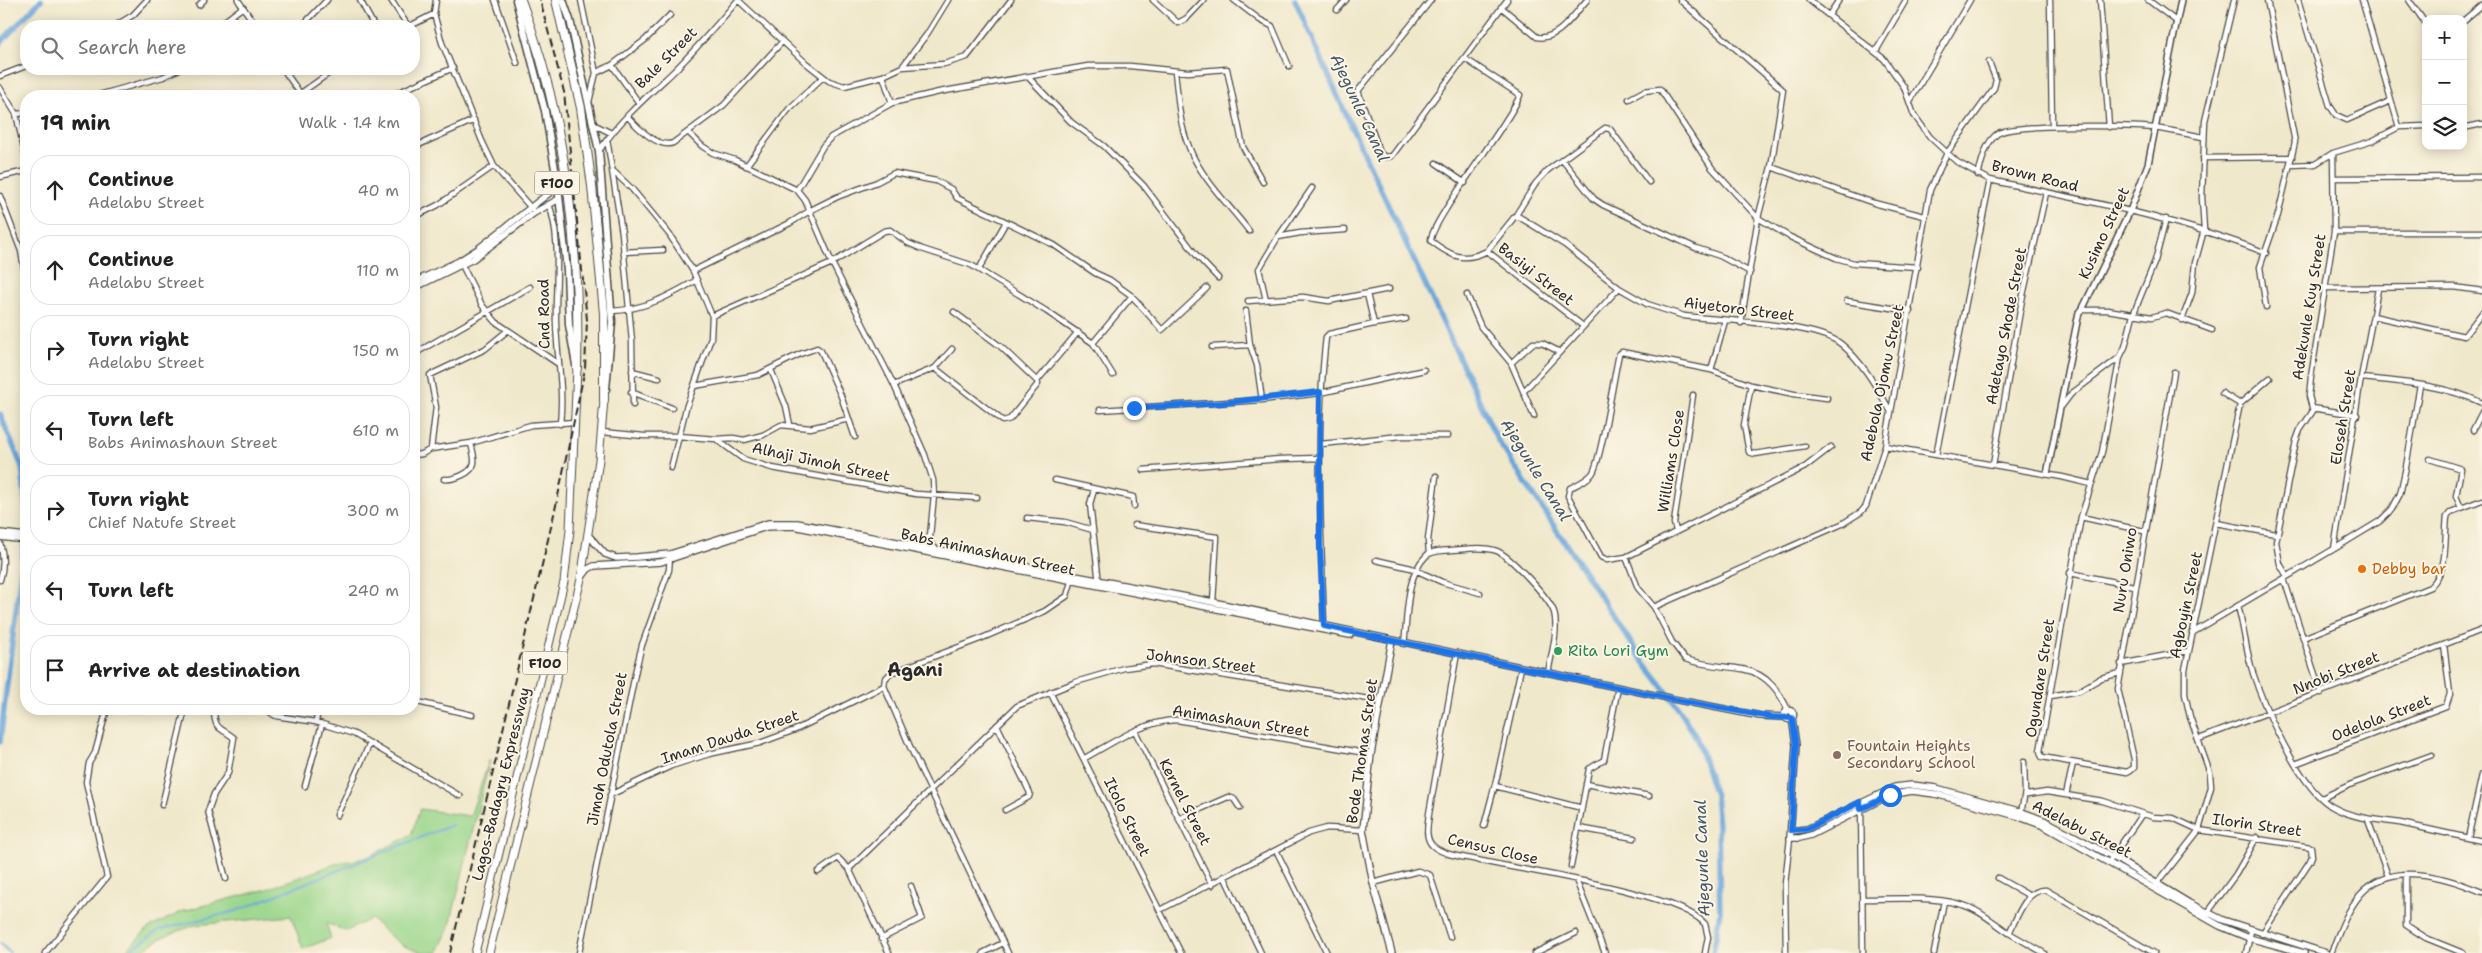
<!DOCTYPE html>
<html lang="en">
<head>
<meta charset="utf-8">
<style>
	body { margin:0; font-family:"Shantell Sans",sans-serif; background:#f2f2f2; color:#222 }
	.controls { position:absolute; right:15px; top:15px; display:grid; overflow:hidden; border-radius:10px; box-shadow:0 2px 12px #0003 }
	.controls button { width:45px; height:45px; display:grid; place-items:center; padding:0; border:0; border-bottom:1px solid #e0e0e0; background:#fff; color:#222; font:25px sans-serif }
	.stop { position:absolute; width:15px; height:15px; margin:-11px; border:4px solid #1a73e8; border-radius:50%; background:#fff }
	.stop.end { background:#1a73e8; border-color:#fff; box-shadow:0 1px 5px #0008 }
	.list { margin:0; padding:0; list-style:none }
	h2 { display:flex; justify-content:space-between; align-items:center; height:65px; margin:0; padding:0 20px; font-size:21px }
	h2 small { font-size:16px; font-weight:400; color:#767676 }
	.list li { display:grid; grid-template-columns:32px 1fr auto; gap:15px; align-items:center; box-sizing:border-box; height:70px; margin:0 10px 10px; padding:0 10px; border:1px solid #e0e0e0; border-radius:20px }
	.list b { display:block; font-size:19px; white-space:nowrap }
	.list p { margin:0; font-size:16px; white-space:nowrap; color:#767676 }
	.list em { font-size:16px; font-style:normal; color:#767676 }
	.icon { flex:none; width:28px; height:28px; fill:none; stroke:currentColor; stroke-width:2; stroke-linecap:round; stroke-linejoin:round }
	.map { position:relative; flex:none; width:2482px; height:953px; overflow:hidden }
	.search { position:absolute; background:#fff; box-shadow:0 2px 12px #0003; left:20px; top:20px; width:400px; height:55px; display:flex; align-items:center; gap:12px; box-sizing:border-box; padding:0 18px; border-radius:20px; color:#767676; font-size:19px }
	.panel { position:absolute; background:#fff; box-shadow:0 2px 12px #0003; left:20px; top:90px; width:400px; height:625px; border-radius:20px }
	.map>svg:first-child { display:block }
	.green { fill:#9ad68b; stroke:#62805b }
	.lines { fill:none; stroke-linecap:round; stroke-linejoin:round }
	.stream { stroke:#6ba6dc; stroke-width:2 }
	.canal { stroke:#6ba6dc; stroke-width:5.5 }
	.minor-casing { stroke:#494743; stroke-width:7 }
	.tertiary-casing { stroke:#494743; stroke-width:8 }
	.secondary-casing { stroke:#494743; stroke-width:8 }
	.primary-casing { stroke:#494743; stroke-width:9 }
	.trunk-casing { stroke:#494743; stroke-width:9 }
	.motorway-casing { stroke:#494743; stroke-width:10 }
	.minor { stroke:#fff; stroke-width:4.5 }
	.tertiary { stroke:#fff; stroke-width:5 }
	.secondary { stroke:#fff; stroke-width:5.5 }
	.primary { stroke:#fff; stroke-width:6 }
	.trunk { stroke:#fff; stroke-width:7 }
	.motorway { stroke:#fff; stroke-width:8 }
	.rail { stroke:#2b2b2b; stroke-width:2; stroke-dasharray:8 4; stroke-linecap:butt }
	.route { stroke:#1a73e8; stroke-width:6 }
	.food-dot { fill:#e8710a; stroke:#fcf5e5; stroke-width:2 }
	.leisure-dot { fill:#2e9e5b; stroke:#fcf5e5; stroke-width:2 }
	.education-dot { fill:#8d6e63; stroke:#fcf5e5; stroke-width:2 }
	.labels { text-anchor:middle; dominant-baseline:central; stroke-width:4; stroke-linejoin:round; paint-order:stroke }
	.shield { fill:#fcf5e5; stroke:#6a6863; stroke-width:1 }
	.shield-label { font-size:14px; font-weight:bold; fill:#2b2b2b }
	.street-label { font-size:15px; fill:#2b2b2b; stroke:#fcf5e5 }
	.food-label { font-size:15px; fill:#c56008; stroke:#fcf5e5; text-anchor:start }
	.leisure-label { font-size:15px; fill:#27864d; stroke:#fcf5e5; text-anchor:start }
	.education-label { font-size:15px; fill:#785e54; stroke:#fcf5e5; text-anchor:start }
	.water-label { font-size:16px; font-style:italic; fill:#415669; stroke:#fcf5e5 }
	.quarter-label { font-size:18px; font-weight:bold; fill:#2b2b2b; stroke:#fcf5e5 }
</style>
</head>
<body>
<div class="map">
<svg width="2482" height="953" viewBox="0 0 2482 953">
	<rect width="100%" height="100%" fill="#fcf5e5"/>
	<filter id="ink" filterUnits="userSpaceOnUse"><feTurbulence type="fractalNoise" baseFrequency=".02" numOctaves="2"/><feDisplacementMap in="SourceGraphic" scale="10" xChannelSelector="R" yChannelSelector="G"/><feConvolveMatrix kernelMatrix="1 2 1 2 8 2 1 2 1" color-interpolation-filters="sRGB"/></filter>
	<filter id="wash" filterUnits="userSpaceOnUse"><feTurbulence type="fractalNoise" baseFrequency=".0096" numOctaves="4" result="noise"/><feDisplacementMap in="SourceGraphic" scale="20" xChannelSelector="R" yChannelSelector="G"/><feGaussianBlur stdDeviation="1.12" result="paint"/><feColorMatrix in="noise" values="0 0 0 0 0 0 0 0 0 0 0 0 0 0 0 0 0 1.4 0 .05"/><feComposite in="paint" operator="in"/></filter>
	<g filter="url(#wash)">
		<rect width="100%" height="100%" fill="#f0e8cb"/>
		<path class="green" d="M490,759L449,929L437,953C404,953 394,939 371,919L346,931L326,923L331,938L303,949L291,916L195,925L165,936L137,953H124L147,929L183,911L267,889L335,864L366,858L411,835L420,809L470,816Z"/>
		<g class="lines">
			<path class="stream" d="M0,943L10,953
				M126,953L159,930L236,911L452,825"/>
			<path class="canal" d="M1295,0L1343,108L1498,441L1641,658L1676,704L1697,739L1715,795L1718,825L1720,911L1713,953
				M0,43L41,0
				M0,414L22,467L26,507
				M0,742L26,528"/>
		</g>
	</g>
	<g filter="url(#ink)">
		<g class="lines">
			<g class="minor-casing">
				<path id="minor" d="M238,0L256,26
					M360,0L374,26
					M391,0L408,26
					M436,0L434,14L442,43L482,141L494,166L532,209
					M495,0L517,63
					M581,0L596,73L589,102
					M738,0L806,63L829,81L844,86L883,76L902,67L927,34L948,0
					M1153,0L1178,23L1187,18L1204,0
					M1234,0L1260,20L1272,26L1289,66
					M1431,0L1358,91L1380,153L1385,157L1392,156L1507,0
					M1680,0L1783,90L1771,167L1758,218L1741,323
					M1809,0L1884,59L1904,87L1914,115L1930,137L1957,162L1990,180C2083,200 2177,218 2266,253
					M2050,0L2052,126
					M2100,0L2109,127
					M2148,0L2176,21
					M2298,0L2330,106L2336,115L2347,120L2390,101
					M2362,0L2399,127
					M2409,0L2426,24
					M199,5L204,0
					M1501,7L1537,37C1558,41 1574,14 1587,0
					M1337,10L1346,0
					M1829,15L1839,0
					M2463,21L2482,5
					M115,26L133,15L147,0
					M218,26L243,7
					M302,26L327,0
					M410,26L434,14
					M1876,51L1906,0
					M1464,58L1520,95C1510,123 1429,223 1431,241C1451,256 1463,263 1487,251L1583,326
					M902,67L944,64L967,57L1011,0
					M283,69L302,96
					M1175,72C1178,97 1179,124 1189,147C1200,177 1230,206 1249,231
					M596,73L612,65
					M0,76L26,66
					M883,76L892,103
					M1029,78L1071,122L1104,146L1144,186L1197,256L1218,278
					M0,88L16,114L26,157
					M301,93L335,69
					M95,96L163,77L179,69
					M390,96L453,68
					M1629,99L1644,91L1660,89L1712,168L1758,218L1790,237L1836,258L1854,263L1918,267
					M1910,101L1970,0
					M639,103L612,65L645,40L670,15
					M16,114L26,113
					M627,116C637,127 658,149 673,143L724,105L782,42
					M593,124L611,133
					M2463,128L2482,124
					M688,132L702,146L713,153L735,160L797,190L805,200L832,263L894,385L925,455L933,480L934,495L930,536L931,545L936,549
					M607,139L622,233L632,341L633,405
					M414,147L474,120
					M599,151C619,121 644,99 670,75C694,52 716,26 738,0
					M2203,158L2292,157
					M1563,161L1594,199L1603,205L1696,248L1720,256L1750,272
					M1436,163L1465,183
					M2290,165L2315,164L2333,153L2372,141L2399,127L2426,126
					M746,166L789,109L823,77
					M1771,167L1874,203L1924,216
					M613,171L632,189L669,234L693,271L712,316L711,338L686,408L671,468
					M1978,175C1982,162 1985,143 1997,134C2011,123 2130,126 2154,128C2170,130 2187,134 2203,137
					M0,177L26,171
					M2334,178L2482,177
					M797,190L823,146L831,137L892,103L939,92L1088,66H1130L1188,72L1227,69L1243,147L1263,182
					M0,196L21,251L26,280
					M549,204C562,241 555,285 556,323C557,357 564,390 560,424
					M1516,215L1565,245L1619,288L1647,304L1684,316C1718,320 1818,324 1841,344C1863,362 1877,388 1891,412
					M414,217L438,205L494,166
					M2334,232H2482
					M1278,237L1312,188
					M1487,251L1516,215L1536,183L1548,170L1605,128L1610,129L1649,182
					M623,252L663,250
					M462,265L482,305L496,322L557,363
					M979,269L1006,222
					M693,271L790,223L811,210L837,197L877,182L894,173L936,181L951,189L957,198L1054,245L1095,273L1110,280L1132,296L1162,330L1207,288
					M2324,288L2454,287L2482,291
					M1467,295L1481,327L1511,363L1534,416
					M1266,300L1259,269L1278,237L1300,233L1345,230
					M1248,301L1303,297L1329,301L1389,289
					M1847,301L1910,311
					M2266,307L2260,267L2278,215L2295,142L2267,0
					M2082,310H2107L2152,317L2166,313L2212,330
					M611,311C644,310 669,296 697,280
					M1246,311L1250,345L1257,365L1262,400
					M954,312L1000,346L1037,381L1078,332
					M712,316L832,263L884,231L890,230L908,243L922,249L971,265L1046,311L1093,343L1113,375
					M2373,316L2464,336L2482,313
					M2182,320L2192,293L2195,263L2204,230L2202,197L2205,121L2234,0
					M1374,324L1406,319
					M1093,343L1132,296
					M1212,347L1250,345
					M414,354L530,287
					M2120,357L2102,452L2081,517L2040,751L2042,757L2127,772L2134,768V759L2118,689L2174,372
					M1511,363L1533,343H1542L1560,352
					M935,368L1003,421L1010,419L1038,384L1037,381
					M771,370L786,406L790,425
					M1711,370L1725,321
					M632,371L659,378
					M2361,378C2402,382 2445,385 2482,403
					M894,385L935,368L952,349
					M1751,385L1744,425L1749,452L1755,454L1805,446
					M694,386L758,375L800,354L817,348L821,351L841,396L855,437
					M1524,391L1619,288
					M631,392L672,408
					M1827,398L1794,394L1751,385L1711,370L1622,352L1619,354C1614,375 1601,463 1592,474C1586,481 1578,484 1570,488L1568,496L1601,557L1607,560L1626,557L1805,467L1831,447
					M2240,404L2270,378
					M2062,406L2071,394L2120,357L2125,347L2133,315L2155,261L2166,219
					M2312,408L2357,415
					M1100,410L1262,400L1320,393L1424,370
					M2473,430L2482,412
					M602,432L644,436H678L716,439L743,459L772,468L916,494L977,498
					M716,439L733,438L744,440L763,435L781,425L810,428L849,419
					M1321,444L1401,436H1448
					M1885,446L2062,477L2091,484
					M431,449L436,407L430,375L485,349L507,331
					M414,455L422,454L431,449L471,443L531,425L575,422
					M1936,455L1990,180
					M2430,459L2461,469L2456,496L2461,508
					M1993,465L2022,300L2046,193
					M1143,470L1281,459L1320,458
					M444,479C453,480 472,474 474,463C475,457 472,449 471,443
					M1055,480L1133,497L1134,506
					M1094,490L1090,504L1099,583
					M2081,517L2144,531
					M1027,518L1065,522L1093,530
					M2216,523L2276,534
					M1134,525L1217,537L1213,602
					M1676,531L1674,523L1693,395
					M0,543C4,556 4,567 0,580
					M919,546L930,536
					M2334,549L2361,378L2378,289
					M1429,553L1428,540L1436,476
					M1626,557L1638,588L1654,607L1672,642L1685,659C1732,675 1762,654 1788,710
					M1376,560L1411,568L1442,582L1480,593
					M2070,573L2134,586
					M2287,576L2280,564L2276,542L2296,441L2300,430L2313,411L2309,396L2311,377L2334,232L2333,153
					M2284,579L2321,693
					M2238,606C2244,628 2246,651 2253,673C2264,708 2299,786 2331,806C2353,819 2376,819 2400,823C2428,829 2455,835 2482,841
					M1654,607L1842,524L1861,512L1866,506L1885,446L1930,190L1947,153L1994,88L1996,80L1989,62
					M1324,626C1321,529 1315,433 1326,337L1329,334L1374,324L1367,294
					M2192,633L2334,549L2380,521L2392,509L2400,494L2406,467L2420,385
					M2303,638L2430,587C2449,569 2444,542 2447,517L2451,512L2482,500
					M1404,644C1408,616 1405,577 1426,556C1432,550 1444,551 1452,550C1465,549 1484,546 1497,551C1511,557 1549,598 1554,612C1559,630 1551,655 1548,673
					M1457,653L1429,814C1428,824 1424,838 1433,846C1443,855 1464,857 1477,860C1523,871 1678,892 1705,924L1708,937L1705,953
					M2121,664L2188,651
					M884,686L911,749L1008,953
					M1050,692L1181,953
					M2050,696L2079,691L2101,678L2120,673
					M414,701L472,715
					M214,709C214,731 221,727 234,738L228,773L214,794L208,811L226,879
					M270,709L271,713L276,716L316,722L354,734L460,796
					M316,722L318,709
					M997,725L1030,793L1029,797L1005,810
					M1135,731L1212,885
					M2199,739L2482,630
					M1085,758C1114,742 1143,721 1177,720L1371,754
					M2024,762L2025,792
					M2295,764L2446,706L2450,694L2444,645
					M1586,784L1649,796
					M305,786L322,724
					M1495,786L1582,808
					M610,795L671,766L709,754L760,743L795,730L884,686L885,679L891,673L980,639L1045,611L1067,596L1071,582
					M2066,795L2073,763
					M2322,798L2352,784L2432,755
					M162,805L185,709
					M1861,808L1863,953
					M2021,813L2025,792L2027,795L2047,792L2103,801L2153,817L2173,818L2199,830L2311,847L2312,856L2310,861L2262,934
					M337,815L370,743
					M1180,818L1228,797L1234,799L1240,808
					M2368,820L2388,876
					M1484,826L1497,777L1521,668
					M1579,828L1634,838
					M2468,838L2482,775
					M1276,850L1327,953
					M2109,862L2142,814
					M1571,866L1589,769L1604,760L1618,687
					M849,869L1017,706L1076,682L1124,668L1153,664L1381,701
					M818,872L838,858L849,869L889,953
					M2406,875V925L2426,938L2463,953
					M1224,876L1261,953
					M1998,878L2030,896
					M1576,880L1605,953
					M1373,883L1418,871L1430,875L1450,937
					M2156,885L2199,830L2211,787L2210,773L2190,717L2185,694V670L2240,404L2222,393
					M1863,899C1893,899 1929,896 1959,904C1977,908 1993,922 2009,933
					M1160,910L1309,833L1327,828L1363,830
					M2206,915L2236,874L2257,837
					M881,939L922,918L911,886
					M45,953L107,877L86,782L89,763L95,753L107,709
					M579,953L636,669L642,645L669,570L670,556
					M983,953L1003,943
					M1535,953L1576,933
					M1786,953L1785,884L1790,838
					M1934,953L1944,901
					M2044,953L2009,933C2017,918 2026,888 2046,890L2154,953
					M2246,953L2251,931
					M2331,953C2339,933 2346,912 2360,895C2391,859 2446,877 2482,892"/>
			</g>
			<g class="tertiary-casing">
				<path id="tertiary" d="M2047,474L2079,312L2082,310L2130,211L2148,164L2181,0"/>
			</g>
			<g class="secondary-casing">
				<path id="secondary" d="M414,282L459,261L478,249L558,186
					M414,288L473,259L534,213L559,199
					M0,533L26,536
					M588,535L605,554L616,558L637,557L670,554L768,523H797L1213,602L1678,700L1760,716L1785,717
					M0,537L26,540
					M582,577L588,569L594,566L661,562L766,527L793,526L1350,635
					M1392,640L1371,754L1363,830L1373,883L1392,953
					M1784.5 715a4.5 4.5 0 1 1 9 0a4.5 4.5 0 1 1-9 0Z
					M1792,718L1796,745L1790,838H1800L1811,835L1890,795L1912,791L1935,794L2017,816L2044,826L2220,926L2249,938L2304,953
					M1791,831L1807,829L1895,787L1912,785L1936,788L2022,812L2046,821L2108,854L2189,903L2223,920L2326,953"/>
			</g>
			<g class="primary-casing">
				<path id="primary" d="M516,0L545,111L558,186L567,270L569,325L576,365
					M563,0L570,20L599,151L612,322L606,389"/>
			</g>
			<g class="trunk-casing">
				<path id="trunk" d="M475,953L564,582L570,530L577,368
					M489,953L581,579L599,460L604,400"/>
			</g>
			<g class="motorway-casing">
				<path id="motorway" d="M521,0C565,116 580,245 577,368
					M556,0L581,108L592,186L604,313V400"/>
			</g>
			<use href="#minor" class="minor"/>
			<use href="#tertiary" class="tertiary"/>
			<use href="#secondary" class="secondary"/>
			<use href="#primary" class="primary"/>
			<use href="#trunk" class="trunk"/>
			<use href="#motorway" class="motorway"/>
			<path class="rail" d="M450,953L555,510L585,369L587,320L564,92L540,0"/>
		</g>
	</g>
	<g class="lines" filter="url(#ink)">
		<path class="route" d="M1134,408L1222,403L1320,392V546L1324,626L1687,702L1771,717L1792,718L1796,745L1791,830L1807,829L1860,802L1861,809L1890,795"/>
	</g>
	<circle class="food-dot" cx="2362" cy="569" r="5"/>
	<circle class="leisure-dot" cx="1558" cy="651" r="5"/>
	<circle class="education-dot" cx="1837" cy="755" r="5"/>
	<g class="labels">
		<g class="shield">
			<rect x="534.5" y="171.5" width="45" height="23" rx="4"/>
			<rect x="522.5" y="651.5" width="45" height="23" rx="4"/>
		</g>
		<g class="shield-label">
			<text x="557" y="183">F100</text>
			<text x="545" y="663">F100</text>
		</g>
		<g class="street-label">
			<text transform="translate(666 58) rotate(-45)">Bale Street</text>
			<text transform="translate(2035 176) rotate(14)">Brown Road</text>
			<text transform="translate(2104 233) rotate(-65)">Kusimo Street</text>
			<text transform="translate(1536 274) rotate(38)">Basiyi Street</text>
			<text transform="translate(2309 307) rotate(-81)">Adekunle Kuy Street</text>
			<text transform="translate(1739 309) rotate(7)">Aiyetoro Street</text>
			<text transform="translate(544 314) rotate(-91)">Cnd Road</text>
			<text transform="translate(2006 326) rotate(-79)">Adetayo Shode Street</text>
			<text transform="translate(1882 383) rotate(-78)">Adebola Ojomu Street</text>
			<text transform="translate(2343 417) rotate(-81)">Eloseh Street</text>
			<text transform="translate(1671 461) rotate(-81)">Williams Close</text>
			<text transform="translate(821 462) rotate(12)">Alhaji Jimoh Street</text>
			<text transform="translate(988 552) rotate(12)">Babs Animashaun Street</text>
			<text transform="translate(2125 570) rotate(-81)">Nuru Oniwo</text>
			<text transform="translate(2186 605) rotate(-78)">Agboyin Street</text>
			<text transform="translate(1201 661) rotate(7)">Johnson Street</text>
			<text transform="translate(2336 673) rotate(-22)">Nnobi Street</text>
			<text transform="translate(2040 678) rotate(-81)">Ogundare Street</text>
			<text transform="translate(2381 718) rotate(-21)">Odelola Street</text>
			<text transform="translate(1241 721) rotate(9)">Animashaun Street</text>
			<text transform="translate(730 737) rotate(-18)">Imam Dauda Street</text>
			<text transform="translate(607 749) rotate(-79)">Jimoh Odutola Street</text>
			<text transform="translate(1362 751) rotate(-82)">Bode Thomas Street</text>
			<text transform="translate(501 784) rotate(-76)">Lagos-Badagry Expressway</text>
			<text transform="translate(1185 802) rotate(63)">Kernel Street</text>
			<text transform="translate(1127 817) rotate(64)">Itolo Street</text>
			<text transform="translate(2257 825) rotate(8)">Ilorin Street</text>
			<text transform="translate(2082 829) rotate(27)">Adelabu Street</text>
			<text transform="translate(1493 849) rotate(13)">Census Close</text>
		</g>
		<g class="food-label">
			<text x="2372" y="569">Debby bar</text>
		</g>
		<g class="leisure-label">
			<text x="1568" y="651">Rita Lori Gym</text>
		</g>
		<g class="education-label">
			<text x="1847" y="746">Fountain Heights<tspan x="1847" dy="17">Secondary School</tspan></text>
		</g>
		<g class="water-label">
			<text transform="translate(1360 108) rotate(65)">Ajegunle Canal</text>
			<text transform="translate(1536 470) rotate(58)">Ajegunle Canal</text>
			<text transform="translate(1702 858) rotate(-92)">Ajegunle Canal</text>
		</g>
		<g class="quarter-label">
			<text x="915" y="670">Agani</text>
		</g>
	</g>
</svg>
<div class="controls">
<button>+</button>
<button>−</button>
<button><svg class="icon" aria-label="layers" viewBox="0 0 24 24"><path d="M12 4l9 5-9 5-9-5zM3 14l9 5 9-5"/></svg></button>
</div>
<div class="stop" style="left:1890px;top:795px"></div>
<div class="stop end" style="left:1134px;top:408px"></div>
<div class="search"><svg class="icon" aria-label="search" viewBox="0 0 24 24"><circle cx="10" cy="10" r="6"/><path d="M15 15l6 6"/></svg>Search here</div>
<section class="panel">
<h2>19 min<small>Walk · 1.4 km</small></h2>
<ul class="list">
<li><svg class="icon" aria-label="ahead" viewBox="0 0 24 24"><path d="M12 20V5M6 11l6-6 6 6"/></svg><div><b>Continue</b><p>Adelabu Street</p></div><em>40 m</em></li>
<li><svg class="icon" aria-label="ahead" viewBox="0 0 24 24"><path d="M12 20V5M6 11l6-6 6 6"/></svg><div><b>Continue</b><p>Adelabu Street</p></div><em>110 m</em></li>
<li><svg class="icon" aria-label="right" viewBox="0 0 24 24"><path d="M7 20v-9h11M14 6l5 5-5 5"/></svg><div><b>Turn right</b><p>Adelabu Street</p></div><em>150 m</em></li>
<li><svg class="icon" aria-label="left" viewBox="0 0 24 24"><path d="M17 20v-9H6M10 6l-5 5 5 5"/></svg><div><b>Turn left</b><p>Babs Animashaun Street</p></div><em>610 m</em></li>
<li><svg class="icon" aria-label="right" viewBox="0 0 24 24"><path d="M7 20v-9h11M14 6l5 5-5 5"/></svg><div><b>Turn right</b><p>Chief Natufe Street</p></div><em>300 m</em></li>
<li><svg class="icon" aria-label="left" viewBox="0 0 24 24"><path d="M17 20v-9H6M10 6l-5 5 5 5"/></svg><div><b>Turn left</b></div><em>240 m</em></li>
<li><svg class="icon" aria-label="arrive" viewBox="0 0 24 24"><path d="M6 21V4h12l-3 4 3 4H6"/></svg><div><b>Arrive at destination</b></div></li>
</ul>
</section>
</div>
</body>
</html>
